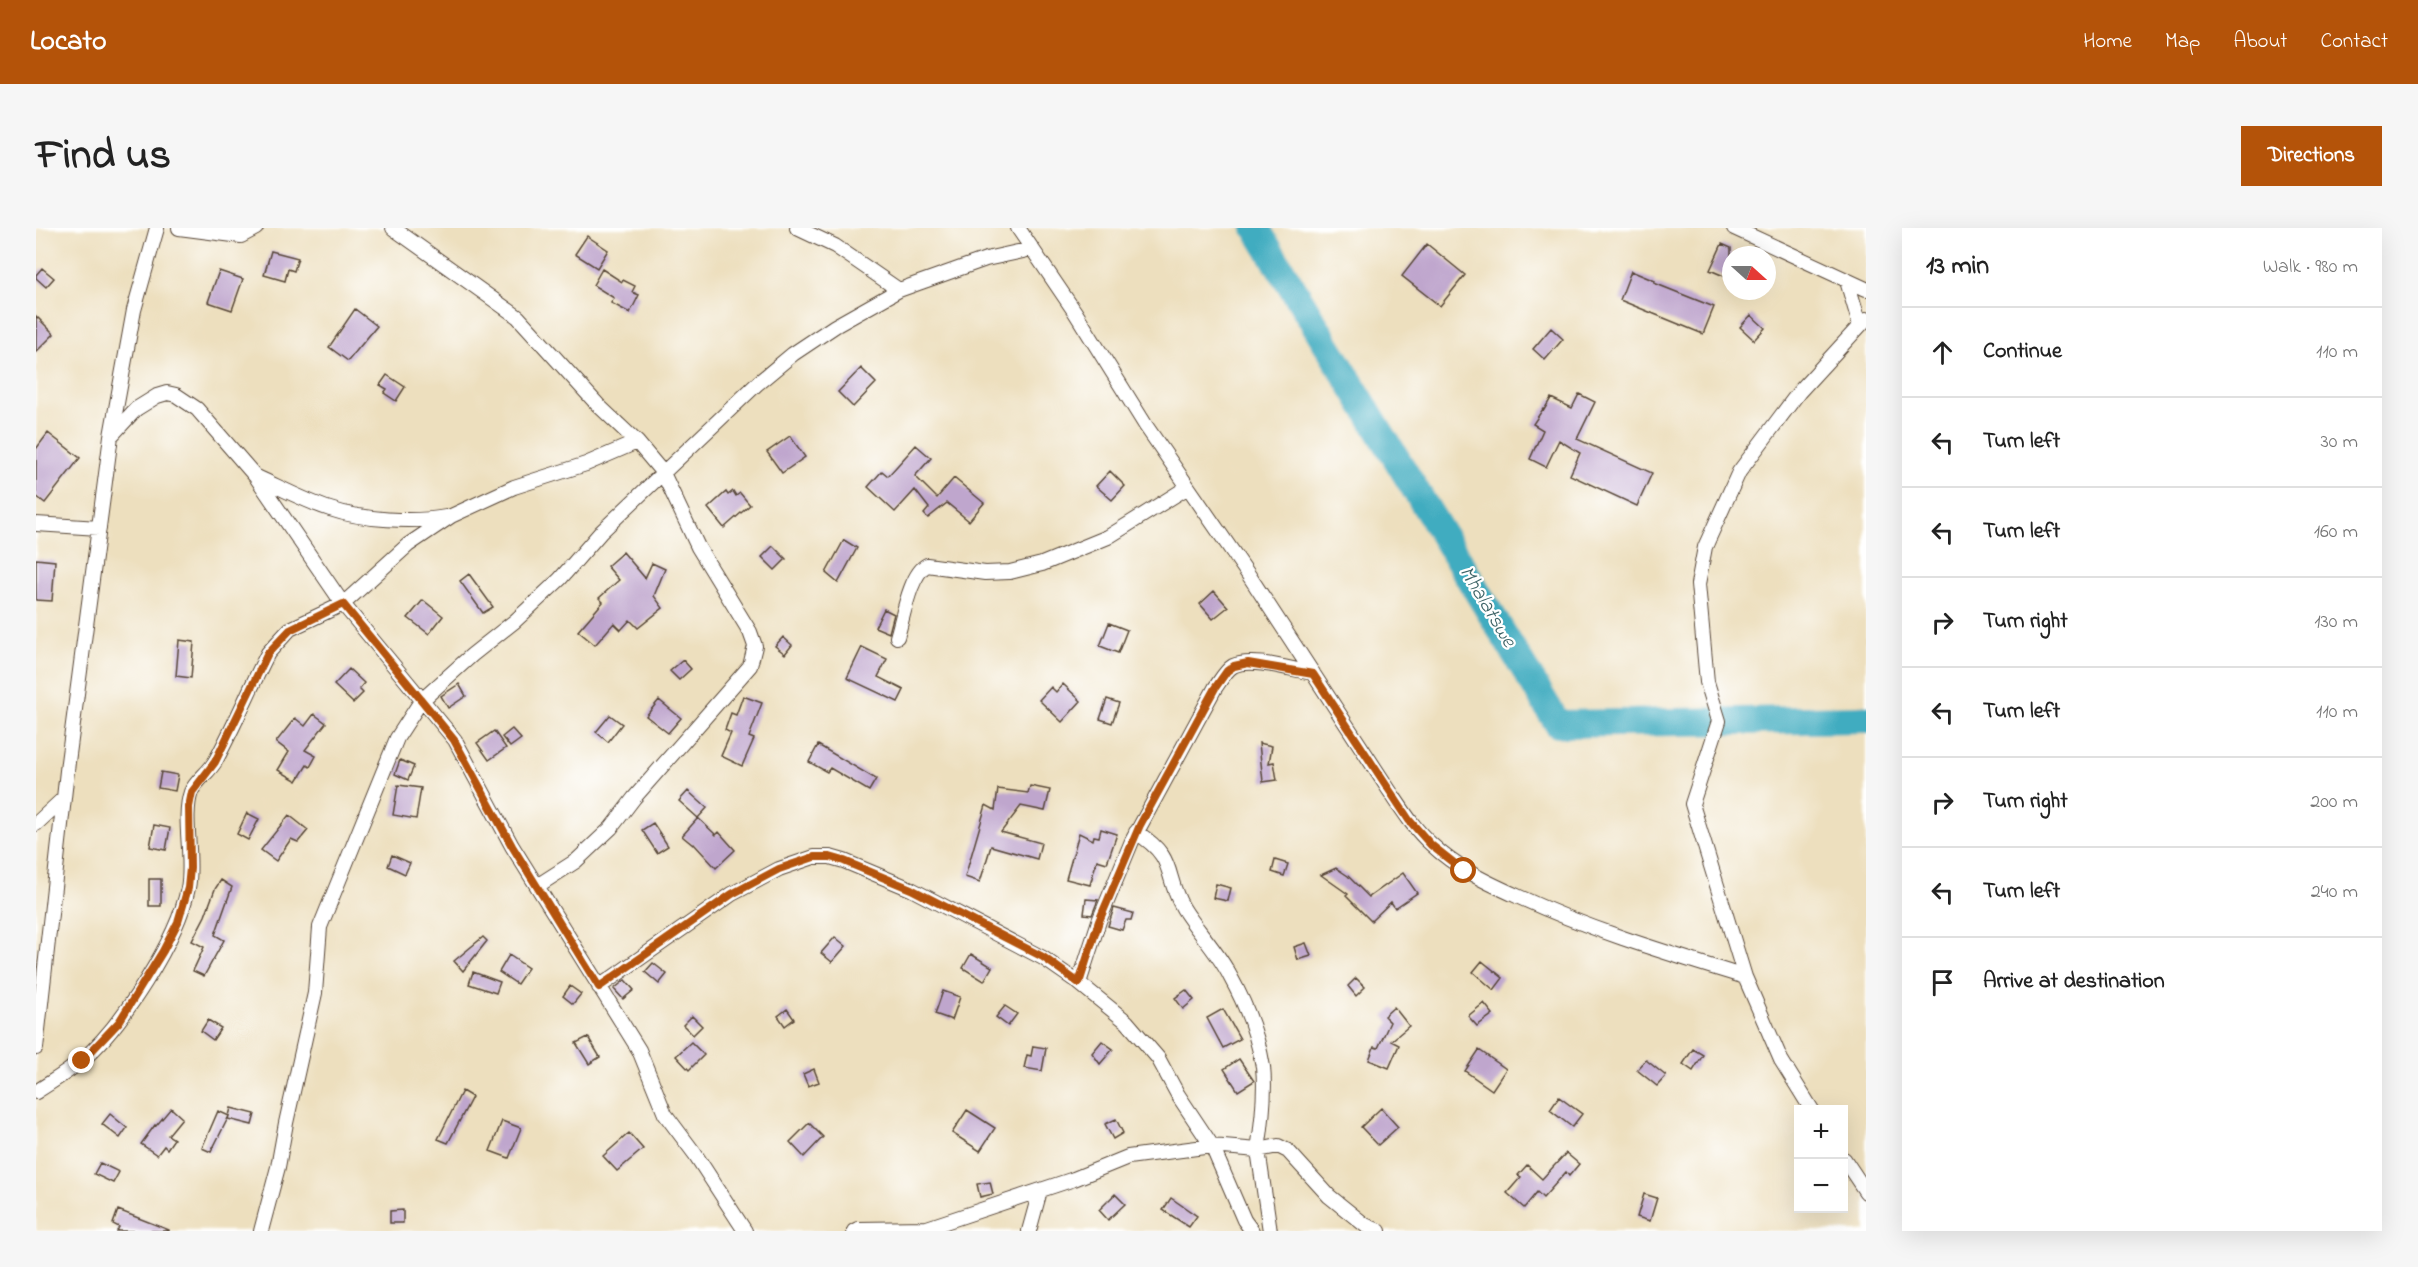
<!DOCTYPE html>
<html lang="en">
<head>
<meta charset="utf-8">
<style>
	body { margin:0; font-family:"Indie Flower",sans-serif; background:#f6f6f6; color:#222 }
	.controls { position:absolute; right:18px; bottom:18px; display:grid; overflow:hidden; border-radius:0px; box-shadow:0 6px 24px #0002 }
	.controls button { width:54px; height:54px; display:grid; place-items:center; padding:0; border:0; border-bottom:2px solid #e0e0e0; background:#fff; color:#222; font:30px sans-serif }
	.compass { position:absolute; left:1686px; top:18px; width:54px; height:54px; border-radius:50%; background:#fff; box-shadow:0 6px 24px #0002; rotate:111deg }
	.stop { position:absolute; width:18px; height:18px; margin:-14px; border:4px solid #b45309; border-radius:50%; background:#fff }
	.stop.end { background:#b45309; border-color:#fff; box-shadow:0 2px 6px #0008 }
	.list { margin:0; padding:0; list-style:none }
	h2 { display:flex; justify-content:space-between; align-items:center; height:78px; margin:0; padding:0 24px; font-size:26px }
	h2 small { font-size:20px; font-weight:400; color:#767676 }
	.list li { display:grid; grid-template-columns:39px 1fr auto; gap:18px; align-items:center; box-sizing:border-box; height:90px; padding:0 24px; border-top:2px solid #e0e0e0 }
	.list b { display:block; font-size:22px; white-space:nowrap }
	.list em { font-size:20px; font-style:normal; color:#767676 }
	.icon { flex:none; width:33px; height:33px; fill:none; stroke:currentColor; stroke-width:2; stroke-linecap:round; stroke-linejoin:round }
	.map { position:relative; flex:none; width:1830px; height:1003px; overflow:hidden; border-radius:0px }
	header { display:flex; align-items:center; gap:36px; box-sizing:border-box; height:84px; padding:0 30px; background:#b45309; color:#fff }
	header strong { font-size:28px }
	nav { display:flex; gap:33px; margin-inline-start:auto; font-size:21px }
	.intro { display:flex; align-items:center; justify-content:space-between; box-sizing:border-box; height:144px; padding:0 36px }
	h1 { margin:0; font-size:42px }
	.button { padding:15px 27px; border-radius:0px; background:#b45309; color:#fff; font-size:21px; font-weight:700 }
	main { display:flex; gap:36px; padding:0 36px }
	aside { flex:1; background:#fff; border-radius:0px; box-shadow:0 6px 24px #0002 }
	.map>svg:first-child { display:block }
	.lines { fill:none; stroke-linecap:round; stroke-linejoin:round }
	.river { stroke:#41acc0; stroke-width:28 }
	.building { fill:#bfa6cd }
	.street-casing { stroke:#564536; stroke-width:16 }
	.street { stroke:#fff; stroke-width:14 }
	.route { stroke:#b45309; stroke-width:8 }
	.labels { text-anchor:middle; dominant-baseline:central; stroke-width:4.5; stroke-linejoin:round; paint-order:stroke }
	.water-label { font-size:21px; font-style:italic; fill:#3e6467; stroke:#fff }
</style>
</head>
<body>
<header>
<strong>Locato</strong>
<nav><a>Home</a><a>Map</a><a>About</a><a>Contact</a></nav>
</header>
<div class="intro"><h1>Find us</h1><a class="button">Directions</a></div>
<main>
<div class="map">
<svg width="1830" height="1003" viewBox="0 0 1830 1003">
	<rect width="100%" height="100%" fill="#fff"/>
	<filter id="ink" filterUnits="userSpaceOnUse"><feTurbulence type="fractalNoise" baseFrequency=".0167" numOctaves="2"/><feDisplacementMap in="SourceGraphic" scale="12" xChannelSelector="R" yChannelSelector="G"/><feConvolveMatrix kernelMatrix="1 2 1 2 8 2 1 2 1" color-interpolation-filters="sRGB"/></filter>
	<filter id="wash" filterUnits="userSpaceOnUse"><feTurbulence type="fractalNoise" baseFrequency=".008" numOctaves="4" result="noise"/><feDisplacementMap in="SourceGraphic" scale="24" xChannelSelector="R" yChannelSelector="G"/><feGaussianBlur stdDeviation="1.35" result="paint"/><feColorMatrix in="noise" values="0 0 0 0 0 0 0 0 0 0 0 0 0 0 0 0 0 1.4 0 .05"/><feComposite in="paint" operator="in"/></filter>
	<g filter="url(#wash)">
		<rect width="100%" height="100%" fill="#eddfbe"/>
		<g class="lines">
			<path class="river" d="M1220,0L1522,496L1830,491"/>
		</g>
		<g id="blocks">
			<path class="building" d="M551,8L572,22L561,40L539,26Z
				M1391,16L1429,47L1404,78L1366,48Z
				M1686,16L1695,20V51L1674,42Z
				M235,23L262,30L258,43L252,41L249,53L228,47Z
				M6,40L18,50L10,59L0,50V47Z
				M566,41L586,54L587,52L599,58L596,64L603,67L594,85L575,75L578,70L557,57Z
				M183,43L207,51L196,82L172,74Z
				M1595,43L1619,53L1618,55L1678,79L1667,106L1584,72Z
				M319,81L341,98L312,133L293,119Z
				M1715,87L1729,100L1718,112L1704,99Z
				M0,88L18,106L0,124Z
				M1515,100L1527,111L1509,132L1497,121Z
				M825,140L840,155L817,179L802,164Z
				M351,147L369,159L360,173L348,165L351,161L344,157Z
				M1543,166L1559,174L1541,211L1616,245L1601,278L1534,247L1544,225L1523,212L1510,239L1494,231L1507,202L1497,196L1507,181L1508,182L1515,170L1536,180Z
				M12,205L44,230L9,275L0,268V221Z
				M754,208L769,229L746,245L731,224Z
				M880,217L895,230L879,248L901,270L918,250L948,275L933,293L911,275L892,290L888,286L893,280L879,262L859,284L832,259L846,243L852,248Z
				M1074,243L1089,258L1076,272L1060,258Z
				M697,263L700,268L704,265L714,277L688,300L672,280L690,264L692,267Z
				M808,312L821,320L802,355L790,345Z
				M737,318L750,331L739,342L726,329Z
				M587,324L609,350L616,335L629,341L618,368L627,380L602,400L594,392L585,402L578,395L559,417L542,403L567,374L563,370L583,352L571,338Z
				M0,331L19,333L16,373L0,372Z
				M433,346L457,379L447,385L424,353Z
				M1178,363L1192,379L1177,391L1164,376Z
				M387,372L407,388L393,406L372,390Z
				M848,381L858,386L853,405L839,399Z
				M1073,395L1091,402L1082,425L1064,418Z
				M747,409L756,417L749,426L739,418Z
				M143,412L158,414L155,450L140,448Z
				M826,419L851,431L842,449L868,462L862,474L811,450Z
				M647,432L655,441L643,452L634,443Z
				M313,441L328,455L323,461L327,465L317,475L298,457Z
				M423,456L430,468L412,480L405,468Z
				M1027,456L1045,473L1026,494L1003,472L1015,459L1020,464Z
				M707,468L726,475L713,509L718,511L706,538L685,528L695,505L689,502L695,485L700,487Z
				M1071,471L1083,475L1076,495L1064,491Z
				M623,472L645,490L632,505L610,488Z
				M278,486L290,495L269,522L280,528L274,539L271,537L261,553L242,542L253,524L240,514L259,490L269,498Z
				M574,487L586,496L572,514L560,504Z
				M476,501L485,511L474,519L466,509Z
				M458,503L470,520L453,532L441,515Z
				M1223,515L1236,518L1233,535L1238,534L1241,552L1227,554Z
				M782,517L840,551L833,563L794,540L791,544L773,534Z
				M364,532L378,538L372,552L359,546Z
				M125,544L142,547L139,563L122,560Z
				M362,557L385,560L380,591L357,587Z
				M994,558L1014,562L1009,583L985,578L965,604L1005,615L1001,631L955,618L944,654L929,649L950,577L959,582L962,561L992,565Z
				M652,563L671,580L662,590L643,573Z
				M211,585L223,591L212,612L201,606Z
				M253,587L272,602L262,614L255,611L240,633L225,622Z
				M662,590L680,607L683,604L699,622L680,640L658,616L657,617L646,608Z
				M617,595L632,618L621,625L606,602Z
				M118,597L134,600L130,622L114,619Z
				M1065,601L1081,606L1071,635L1061,632L1054,657L1030,651L1043,605L1057,612L1058,608L1063,609Z
				M356,627L374,635L369,646L352,638Z
				M1239,632L1252,636L1248,648L1236,644Z
				M1300,640L1312,648L1333,669L1367,645L1381,665L1359,680L1355,674L1335,693L1310,668L1312,666L1285,647Z
				M113,651H125V678H113Z
				M185,652L196,659L179,707L188,712L168,748L157,743L168,719L156,713L169,688L179,661Z
				M1180,656L1195,660L1192,673L1177,670Z
				M1050,671L1062,672L1056,687L1048,686Z
				M1078,680L1097,685L1095,692H1090L1086,702L1072,698Z
				M447,709L451,713L427,743L418,733Z
				M799,709L810,718L796,734L785,725Z
				M1270,715L1275,728L1262,732L1258,719Z
				M935,726L956,739L948,753L927,740Z
				M473,727L492,740L481,756L463,744Z
				M1446,733L1467,750L1458,762L1437,744Z
				M617,735L631,746L623,756L609,744Z
				M437,744L464,754L460,765L433,756Z
				M1320,750L1329,759L1320,768L1312,758Z
				M589,752L598,762L587,771L578,761Z
				M534,758L545,766L537,776L527,768Z
				M1150,762L1158,772L1147,781L1139,770Z
				M907,763L924,769L916,792L899,786Z
				M1448,775L1457,786L1441,798L1432,788Z
				M969,778L981,786L972,798L960,789Z
				M1358,779L1373,798L1355,813L1363,817L1353,840L1333,832L1338,819L1342,820L1354,794L1348,788Z
				M751,781L758,791L749,798L742,788Z
				M1187,781L1204,811L1187,820L1171,790Z
				M656,788L666,798L657,807L647,797Z
				M172,792L185,800L177,812L165,803Z
				M552,809L564,829L553,836L540,815Z
				M1066,813L1077,821L1064,836L1056,825Z
				M655,814L668,827L653,842L640,828Z
				M997,818L1010,820L1006,843L988,840L991,827L995,828Z
				M1657,821L1667,827L1657,843L1647,836Z
				M1443,822L1470,841L1456,862L1429,843Z
				M1203,831L1218,853L1202,863L1188,841Z
				M1610,832L1630,848L1621,858L1601,842Z
				M778,841L783,854L772,858L767,846Z
				M426,863L436,869L412,915L402,911Z
				M1523,869L1546,886L1536,899L1514,882Z
				M135,880L146,890L132,907L138,911L131,921L128,918L121,927L105,916L119,897L120,898Z
				M195,880L219,886L216,897L192,891L193,888L175,924L166,920L182,883L193,888Z
				M1345,880L1362,899L1342,917L1325,899Z
				M931,882L959,900L944,923L916,905Z
				M74,886L91,900L84,910L66,896Z
				M1080,891L1087,905L1077,911L1069,896Z
				M466,893L485,900L473,930L454,923Z
				M773,895L787,909L768,929L754,914Z
				M593,905L607,921L581,943L567,928Z
				M1530,925L1543,936L1533,948L1530,944L1507,970L1501,964L1488,980L1471,965L1485,949L1482,947L1491,937L1506,951Z
				M64,935L83,944L77,955L58,946Z
				M954,954L957,966L944,969L941,956Z
				M1079,966L1089,976L1072,992L1063,982Z
				M1608,966L1621,970L1614,993L1601,989Z
				M1135,970L1161,988L1153,999L1127,982Z
				M82,982L133,1002V1003H81L83,999L77,996Z
				M367,982V995H354V983Z"/>
		</g>
	</g>
	<g filter="url(#ink)">
		<use href="#blocks" fill-opacity="0" stroke="#564536" stroke-width="1.5"/>
		<g class="lines">
			<g class="street-casing">
				<path id="street" d="M143,0L205,8L220,0
					M357,0L482,89L562,177L601,214L627,245L662,319L714,404L719,418L714,438L598,570L575,600L540,633L501,658
					M761,0L799,18L863,62
					M982,0L1039,84L1110,198L1214,349L1353,562C1366,581 1378,601 1395,616C1420,640 1450,654 1481,668C1554,702 1631,725 1709,749
					M1698,0L1830,61
					M1811,53L1824,97
					M75,208L100,181L121,168L131,165L140,167L161,181L220,249L307,376L419,512L476,618L603,822L629,886L659,926L709,1003
					M221,249C245,260 269,273 294,281C326,292 377,295 410,289
					M0,296L63,300
					M861,409C867,390 874,346 891,337L949,345L974,344L1006,336L1072,309L1152,259
					M0,596L28,570
					M1100,604C1142,631 1127,645 1147,680C1161,703 1182,724 1194,748C1209,775 1222,808 1227,839C1230,866 1226,896 1222,922L1242,918L1252,923L1293,968L1329,997L1343,1003
					M1043,755L1063,693L1096,613L1179,460C1184,453 1190,442 1197,438C1216,429 1257,442 1277,445
					M563,759L696,666L743,641L778,629H794L808,633L875,661L1007,730L1043,755L1091,794L1122,830L1142,867L1176,918L1208,992L1216,1003
					M0,820L32,534L75,208L98,82L121,0
					M0,864C15,854 31,845 45,833C85,800 142,711 152,660C158,631 146,590 155,564C160,552 174,544 180,532C199,497 214,460 232,425L254,401L307,376L372,317L415,288L478,259L550,236L601,214
					M1776,882L1745,832L1709,749L1656,576L1683,493L1671,454L1662,356L1669,319L1703,244L1763,164L1830,91
					M1808,931L1830,964
					M225,1003L242,939L250,895L279,765L284,699L361,510L385,473L436,427L479,393L524,351L565,304L627,245L722,155L757,126L799,98L863,62L950,31L996,21
					M818,1003L822,1001L891,1000L1038,951L1092,929L1176,918L1222,922L1234,1003
					M993,1003L1004,963"/>
			</g>
			<use href="#street" class="street"/>
		</g>
	</g>
	<g class="lines" filter="url(#ink)">
		<path class="route" d="M46,833L83,794L127,723L142,694L152,660L154,640L153,579L156,564L179,534L232,425L254,402L307,376L418,512L476,618L563,759L696,666L743,641L778,629H794L808,633L875,661L1007,729L1043,755L1063,693L1104,597L1179,460L1191,443L1198,438L1212,435L1277,446L1373,592L1395,617L1428,643"/>
	</g>
	<g class="labels">
		<g class="water-label">
			<text transform="translate(1451 379) rotate(59)">Mhalatswe</text>
		</g>
	</g>
</svg>
<div class="controls">
<button>+</button>
<button>−</button>
</div>
<svg class="compass" viewBox="-18 -18 36 36"><path d="M0-13l5 13h-10z" fill="#e53935"/><path d="M0 13l5-13h-10z" fill="#767676"/></svg>
<div class="stop" style="left:1428px;top:643px"></div>
<div class="stop end" style="left:46px;top:833px"></div>
</div>
<aside>
<h2>13 min<small>Walk · 980 m</small></h2>
<ul class="list">
<li><svg class="icon" aria-label="ahead" viewBox="0 0 24 24"><path d="M12 20V5M6 11l6-6 6 6"/></svg><div><b>Continue</b></div><em>110 m</em></li>
<li><svg class="icon" aria-label="left" viewBox="0 0 24 24"><path d="M17 20v-9H6M10 6l-5 5 5 5"/></svg><div><b>Turn left</b></div><em>30 m</em></li>
<li><svg class="icon" aria-label="left" viewBox="0 0 24 24"><path d="M17 20v-9H6M10 6l-5 5 5 5"/></svg><div><b>Turn left</b></div><em>160 m</em></li>
<li><svg class="icon" aria-label="right" viewBox="0 0 24 24"><path d="M7 20v-9h11M14 6l5 5-5 5"/></svg><div><b>Turn right</b></div><em>130 m</em></li>
<li><svg class="icon" aria-label="left" viewBox="0 0 24 24"><path d="M17 20v-9H6M10 6l-5 5 5 5"/></svg><div><b>Turn left</b></div><em>110 m</em></li>
<li><svg class="icon" aria-label="right" viewBox="0 0 24 24"><path d="M7 20v-9h11M14 6l5 5-5 5"/></svg><div><b>Turn right</b></div><em>200 m</em></li>
<li><svg class="icon" aria-label="left" viewBox="0 0 24 24"><path d="M17 20v-9H6M10 6l-5 5 5 5"/></svg><div><b>Turn left</b></div><em>240 m</em></li>
<li><svg class="icon" aria-label="arrive" viewBox="0 0 24 24"><path d="M6 21V4h12l-3 4 3 4H6"/></svg><div><b>Arrive at destination</b></div></li>
</ul>
</aside>
</main>
</body>
</html>
